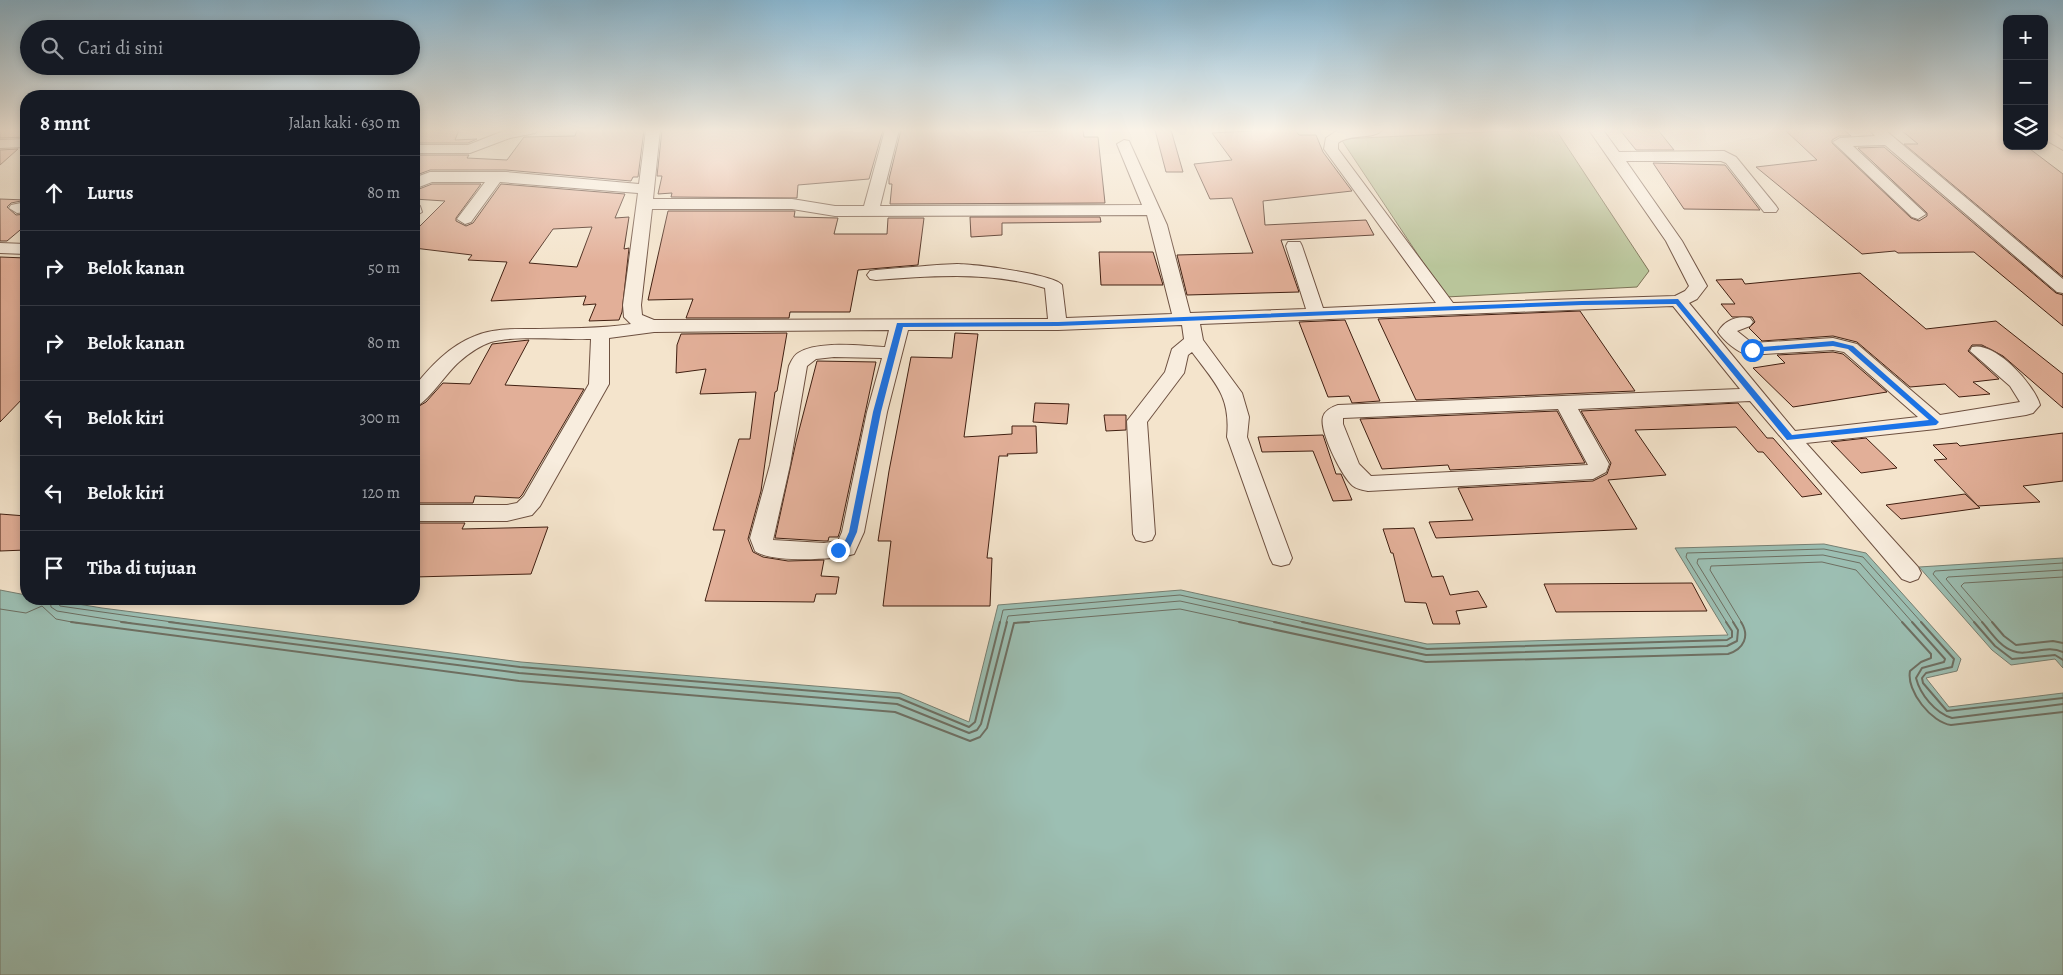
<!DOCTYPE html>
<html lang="id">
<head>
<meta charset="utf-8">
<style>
	body { margin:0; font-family:Alegreya,serif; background:#20242c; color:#f1f3f6 }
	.controls { position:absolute; right:15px; top:15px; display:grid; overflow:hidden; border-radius:10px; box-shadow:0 2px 8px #0003 }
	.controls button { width:45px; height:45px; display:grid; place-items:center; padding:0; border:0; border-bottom:1px solid #363941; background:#171b24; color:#f1f3f6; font:25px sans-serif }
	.stop { position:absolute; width:15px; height:15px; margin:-11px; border:4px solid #1a73e8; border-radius:50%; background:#fff }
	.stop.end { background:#1a73e8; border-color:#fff; box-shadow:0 1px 5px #0008 }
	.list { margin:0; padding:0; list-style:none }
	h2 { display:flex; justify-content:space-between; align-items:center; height:65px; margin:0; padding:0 20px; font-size:21px }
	h2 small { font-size:16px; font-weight:400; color:#9ea1a6 }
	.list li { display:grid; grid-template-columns:32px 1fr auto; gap:15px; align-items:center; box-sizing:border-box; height:75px; padding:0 20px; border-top:1px solid #363941 }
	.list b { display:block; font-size:19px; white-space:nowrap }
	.list em { font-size:16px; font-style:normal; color:#9ea1a6 }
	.icon { flex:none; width:28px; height:28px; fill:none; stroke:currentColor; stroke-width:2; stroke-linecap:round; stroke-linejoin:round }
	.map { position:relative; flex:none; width:2063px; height:975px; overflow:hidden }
	.search { position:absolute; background:#171b24; box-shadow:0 2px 8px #0003; left:20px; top:20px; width:400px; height:55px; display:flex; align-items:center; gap:12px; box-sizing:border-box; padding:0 18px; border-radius:28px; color:#9ea1a6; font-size:19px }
	.panel { position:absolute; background:#171b24; box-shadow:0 2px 8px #0003; left:20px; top:90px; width:400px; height:515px; border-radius:20px }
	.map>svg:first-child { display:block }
	.green { fill:#b9c59a; stroke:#7c7256 }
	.water { fill:#9cbfb3; stroke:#777f72 }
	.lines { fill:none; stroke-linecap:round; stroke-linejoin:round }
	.shore-far1 { stroke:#6e6f62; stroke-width:1 }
	.shore { stroke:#6e6f62; stroke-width:2 }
	.building { fill:#e2af98; stroke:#401f11; fill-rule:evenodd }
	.minor-casing { stroke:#6d5040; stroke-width:2 }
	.minor { fill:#f8edde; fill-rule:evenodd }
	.route { fill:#1a73e8 }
</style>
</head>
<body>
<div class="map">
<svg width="2063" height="975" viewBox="0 0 2063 975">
	<rect width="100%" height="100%" fill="#f4e4cc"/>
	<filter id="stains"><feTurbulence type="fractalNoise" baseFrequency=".004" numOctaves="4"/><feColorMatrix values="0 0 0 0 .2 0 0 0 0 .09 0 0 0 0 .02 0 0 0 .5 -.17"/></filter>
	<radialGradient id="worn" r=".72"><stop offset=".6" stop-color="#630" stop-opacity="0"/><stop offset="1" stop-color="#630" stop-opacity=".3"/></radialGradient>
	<path class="green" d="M1529,130H1556L1649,271L1637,287L1446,297L1341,139Z"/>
	<path class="water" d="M1824,544L1866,553L1961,659L1957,671L1926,678L1949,707L2063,693V975H0V590L26,595V599H48L102,608L521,662L900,693L969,722L998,605L1181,590L1427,644L1728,635L1675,548Z
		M2063,558V668L2055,659L2011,665L1992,650L1919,567Z"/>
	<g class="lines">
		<path class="shore-far1" d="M50,599L51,607L57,611L131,623
			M56,599L60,606L179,623
			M0,609L26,613L42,606L56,619L77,623
			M1000,623L1003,610L1180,595L1308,623
			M1006,623L1008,616L1180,601L1280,623
			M1014,623L1180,609L1245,623
			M1727,623L1686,557L1687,553L1824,549L1863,557L1922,623
			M1734,623L1697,563L1698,559L1823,555L1860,563L1913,623
			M1742,623L1710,570L1711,566L1822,562L1856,570L1903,623
			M1975,623L1933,574L1935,571L2063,563
			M1983,623L1946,579L1948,577L2063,570
			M1993,623L1961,586L1964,583L2063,577"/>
		<path class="shore" d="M71,622L519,681L895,712L970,741L980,737L987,728L1014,623L1029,622
			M121,622L519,673L897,704L969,733L977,730L981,724L1007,622
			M169,622L520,667L899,698L969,727L975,722L1000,622
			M1239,622L1426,662L1728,654C1744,649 1750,636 1741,622
			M1274,622L1426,655L1727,646L1737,641L1738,630L1733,622
			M1302,622L1427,649L1727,640L1732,637V631L1726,622
			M1902,622L1931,654V658L1921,662L1910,671C1906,691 1932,723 1951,725L2063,712
			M1912,622L1945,659L1944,662L1922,668L1916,678C1920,694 1935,713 1952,718L2063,704
			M1921,622L1954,659L1952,667L1926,673L1922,678L1923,683L1947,711L2063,698
			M1974,622L1995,646L2012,659L2055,655L2063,660
			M1982,622C1991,632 2000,647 2013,651C2028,657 2046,644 2063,652
			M1992,622L2004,636L2016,645L2053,641L2063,643"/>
	</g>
	<path class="building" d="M0,130H26V137L0,138Z
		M417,130H459L455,140L477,139L468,143H414V135Z
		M577,130H644L638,177H633L631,181L506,170H430L414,176V155H469L467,158L507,160L524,137L575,136Z
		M662,130L737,131L883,130L869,179L798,185L797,198L671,197L672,193L658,194L662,176H657Z
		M901,130H1021V132L1083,130L1084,137H1098L1105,203L890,204L892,184H889V179Z
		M1155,130H1171L1183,172H1166Z
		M1268,130H1295L1299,135H1316L1323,152L1352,191L1263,201L1265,225L1366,220L1374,235L1281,240L1299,292L1187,295L1177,255L1253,253L1232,198L1210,199L1194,164L1232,160L1212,133Z
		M1620,130H1658L1674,150H1636Z
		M1785,130H1844L1851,136H1839L1832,140V143L1911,218L1919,221L1927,216V213L1858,148L1884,147L2056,293L2063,295V326L1974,252L1898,253L1895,251L1862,254L1756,167L1817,160Z
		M1901,130H2007V146H2026L2063,174V277L1904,144H1918Z
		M18,149L0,165V150Z
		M1653,163L1725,165L1760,210L1684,209Z
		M432,184H481L456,218V221L466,226L473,223L501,184L625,194L615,218L629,217L624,249L629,248L622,312L619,320L589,321L596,304L583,305L586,296L491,301L507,262L468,260L472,255L414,248V232L445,201L414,199V191ZM592,227L577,267L529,263L553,229Z
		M0,199L26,200L11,203L7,207L16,215L26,214V225L7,241H0Z
		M668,211H795L794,217L838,218L834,234H887L888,218H924L918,265L858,270L850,312H790L789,318H686L693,299L648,300Z
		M970,217H1100L1101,222L1002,223V235L971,237Z
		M1099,252H1153L1163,285H1101Z
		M0,257L26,258V395L0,422Z
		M1860,273L1926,329L1996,321L2063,374V408L2003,356L1982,345H1972L1968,351L1999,379L1973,382L1990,394L1959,397L1945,384L1910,387L1857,342L1833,336L1762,341L1749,328L1755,322L1752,317H1732L1721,304H1735L1716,280L1742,279L1745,284Z
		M1580,311L1635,391L1416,400L1378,319Z
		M1345,320L1380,401L1352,403L1349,396L1328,397L1299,322Z
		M787,333L777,391L775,392L761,491L748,539L753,552L763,557L788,561L824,560L821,576L839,577L836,594H816L814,602L705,601L725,530H713L739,439H750L756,392L700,394L706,369L676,373L677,345L681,334Z
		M955,333L978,334L964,437L1012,434V426H1036L1037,453L1007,454L1008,456H999L987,558H992L990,606H883L891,541H878L889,471L911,357L952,358Z
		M529,340L505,385L584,389L522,495L519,498L475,496L473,503H414V409L426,402L443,383L470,384L492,344Z
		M1833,352L1843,354L1887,392L1793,407L1753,368L1785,363L1777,355Z
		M817,361L876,362L840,531L838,537H829L828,541H824L775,538L796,442Z
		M1035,403L1069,404L1067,424L1033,422Z
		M1738,403L1767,438H1773L1822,494L1802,497L1763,452H1758L1736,427L1635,430L1666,475L1608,480L1637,529L1436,538L1429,522L1473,520L1458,488L1593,481L1607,474L1611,463L1581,411Z
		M1557,411L1585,463L1450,470L1448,465L1382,469L1360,419Z
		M1104,415H1126V430L1106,431Z
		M2063,433V481L2023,486L2040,502L1978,506L1934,460L1947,459L1933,445L1957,443L1960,446Z
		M1323,435L1336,474H1341L1352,500L1333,501L1313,451L1262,452L1258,437Z
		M1866,438L1897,468L1861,473L1831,442Z
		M1965,494L1980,508L1901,519L1886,505Z
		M0,514L26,516V550L0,551Z
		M414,523H465L462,529L548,527L531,574L414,577Z
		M1414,528L1432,577L1443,576L1450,595L1478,591L1487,607L1456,611L1460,624H1433L1426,603L1405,602L1393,553H1391L1383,529Z
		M1692,583L1707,611L1556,612L1544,584Z"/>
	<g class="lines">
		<g class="minor-casing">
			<path id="minor" d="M506,130H537L535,133L510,138L470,153H414V145H468Z
				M646,130H660L653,199H792L835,206H864L885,130H899L880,206L1142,205L1117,144L1124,140L1129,141L1167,225L1190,313L1306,309L1286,246L1288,242H1300L1302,246L1323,308L1436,303L1324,149L1326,138L1338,130H1382C1374,140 1351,133 1338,143V149L1453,303L1675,296L1685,291L1689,286L1666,241L1589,130H1603L1619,152L1724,151L1736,157L1776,206L1778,209L1776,212H1764L1726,163L1721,161H1626L1682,241L1707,286L1697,299L1689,303L1795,431L1918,417L1844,352L1833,350L1748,355C1737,352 1724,341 1718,332C1724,321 1737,315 1750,318L1753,322L1750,326L1737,331L1752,343L1833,338L1857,344L1940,415L2020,402L2010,386L1970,351L1972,347C1995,341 2034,384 2040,405L2033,413L2026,415L1936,429L1806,443L1918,567L1921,573L1918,579L1910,582L1902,579L1750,401L1578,409L1609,464L1606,472L1593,479L1368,491C1363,490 1357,489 1353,486C1342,477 1319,431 1323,417C1325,410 1332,407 1338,405L1740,389L1673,306L1200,324L1203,340L1242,393L1249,417L1247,437L1292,558L1289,564L1281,566L1273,564L1270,558L1227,437C1231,396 1215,383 1192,352L1188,355L1184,373L1147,422L1155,534L1152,540L1144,542L1136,540L1133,534L1127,421L1165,372L1172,349L1184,339L1182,325L1058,330H908L887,412L864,532L854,554C835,560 771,563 755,551L750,538L770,465L789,366C791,362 793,356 798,353C818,340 862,346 885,347L889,330L654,332L609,338V384L540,506L532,515L507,521H414V505H507L517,503L524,496L589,384L591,339C563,340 516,335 491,342C479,346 468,354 459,362C446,373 427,404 414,407V387C430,367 449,346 475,336C494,328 515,329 535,329C567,328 599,329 631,324L624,317L623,305L638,193L500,182L471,222L465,224L457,219L485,182H432L414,189V178L430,172H506L639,184ZM652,209H792L835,216L1147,215L1172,314L1066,318L1062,285C1054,274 973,264 957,264C930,265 903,268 876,270L870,271L867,275L870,279L876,280C932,276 990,271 1045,288L1048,319L654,320L642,315L641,305ZM834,357L882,358L867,412L842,532L838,541L824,543L773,540L790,465L807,366L816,359ZM1558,409L1588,465L1371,476L1359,464L1343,424V418Z
				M1870,130H1885L2063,279V293L2057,292L1885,145L1853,146L1926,214L1918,219L1912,217L1833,142L1840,138L1875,136Z
				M2044,130H2050L2063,139V150L2044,139Z
				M26,139V147L0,148V140Z
				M26,202V212L17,213L9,208L11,205Z
				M414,204L420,206L422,212L414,217Z
				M0,243L26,244V254L0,253Z"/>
		</g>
		<use href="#minor" class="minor"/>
	</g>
	<linearGradient id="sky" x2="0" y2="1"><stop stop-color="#89b8d3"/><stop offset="0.49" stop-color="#faf3e8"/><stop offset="1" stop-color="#faf3e8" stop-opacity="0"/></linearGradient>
	<rect width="2063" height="266" fill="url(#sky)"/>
	<path class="route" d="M1678,299L1792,435L1929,420L1848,349L1833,346L1752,352L1750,348L1833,341L1853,346L1939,422L1936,425L1787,440L1676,304L1582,305L1058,326L903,327L881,412L857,532L849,550L838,553L833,550L843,545L849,532L873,412L897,323L1058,322L1582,301Z"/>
	<rect width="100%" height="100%" filter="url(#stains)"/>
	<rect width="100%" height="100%" fill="url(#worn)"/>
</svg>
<div class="controls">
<button>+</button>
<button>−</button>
<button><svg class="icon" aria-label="layers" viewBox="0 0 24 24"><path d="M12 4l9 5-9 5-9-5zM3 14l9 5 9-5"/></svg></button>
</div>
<div class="stop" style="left:1752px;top:350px"></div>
<div class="stop end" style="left:838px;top:550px"></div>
<div class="search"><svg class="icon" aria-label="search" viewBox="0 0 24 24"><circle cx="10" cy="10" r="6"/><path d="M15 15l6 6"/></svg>Cari di sini</div>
<section class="panel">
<h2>8 mnt<small>Jalan kaki · 630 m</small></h2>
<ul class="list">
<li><svg class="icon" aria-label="ahead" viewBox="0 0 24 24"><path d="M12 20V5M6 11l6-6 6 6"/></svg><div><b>Lurus</b></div><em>80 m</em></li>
<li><svg class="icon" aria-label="right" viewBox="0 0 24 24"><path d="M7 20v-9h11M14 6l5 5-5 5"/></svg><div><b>Belok kanan</b></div><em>50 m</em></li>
<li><svg class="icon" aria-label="right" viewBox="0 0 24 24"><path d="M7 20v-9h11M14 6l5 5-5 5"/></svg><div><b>Belok kanan</b></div><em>80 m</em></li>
<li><svg class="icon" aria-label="left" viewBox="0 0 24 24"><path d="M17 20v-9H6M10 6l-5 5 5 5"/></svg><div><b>Belok kiri</b></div><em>300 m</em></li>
<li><svg class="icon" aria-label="left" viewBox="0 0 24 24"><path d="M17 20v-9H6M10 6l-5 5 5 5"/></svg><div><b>Belok kiri</b></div><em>120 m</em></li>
<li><svg class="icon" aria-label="arrive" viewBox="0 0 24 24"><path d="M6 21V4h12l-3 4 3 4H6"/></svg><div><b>Tiba di tujuan</b></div></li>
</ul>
</section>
</div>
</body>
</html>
